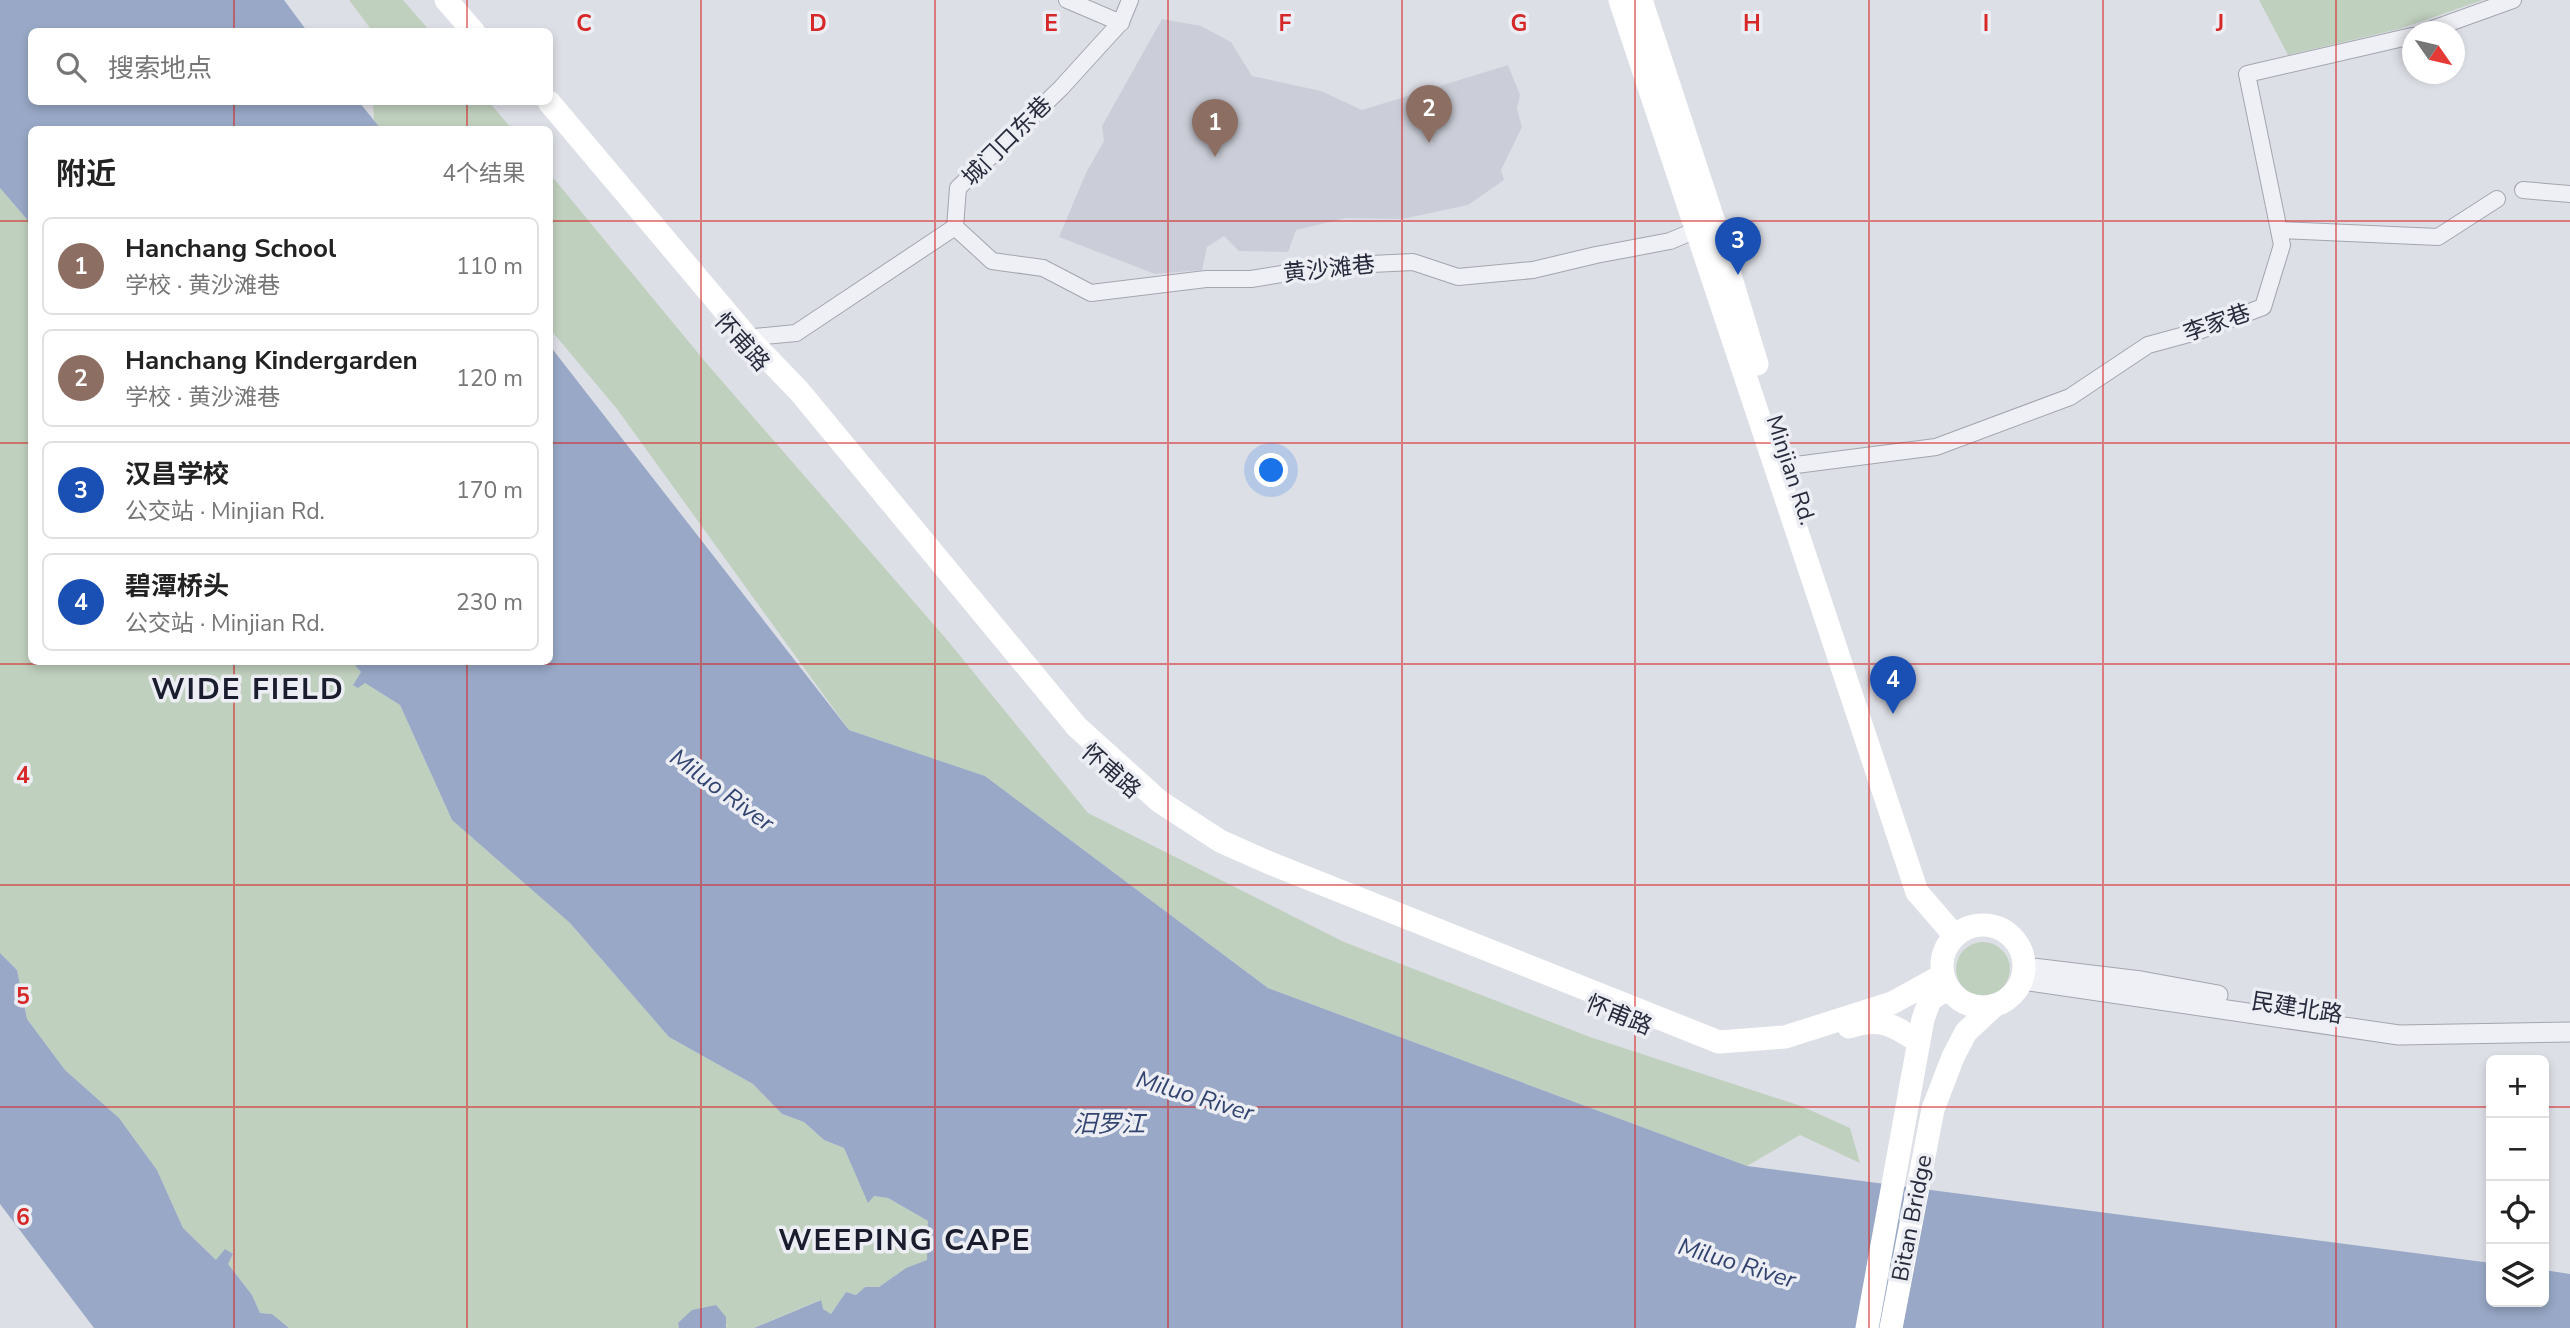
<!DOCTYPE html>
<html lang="zh">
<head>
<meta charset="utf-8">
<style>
	body { margin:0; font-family:"Nunito Sans","Noto Sans SC",sans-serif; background:#f6f6f6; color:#222 }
	.controls { position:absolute; right:21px; bottom:21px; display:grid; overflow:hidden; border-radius:10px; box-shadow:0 4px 10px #0003 }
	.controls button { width:63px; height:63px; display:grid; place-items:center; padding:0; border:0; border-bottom:2px solid #e0e0e0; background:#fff; color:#222; font:35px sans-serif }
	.compass { position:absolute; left:2402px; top:21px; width:63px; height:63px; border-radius:50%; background:#fff; box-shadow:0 4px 10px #0003; rotate:124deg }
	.you { position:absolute; left:1272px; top:471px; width:24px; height:24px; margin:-18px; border:5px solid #fff; border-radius:50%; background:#1a73e8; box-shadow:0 0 0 10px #1a73e833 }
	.badge { display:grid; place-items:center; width:46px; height:46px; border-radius:50%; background:#d93025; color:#fff; font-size:23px; font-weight:700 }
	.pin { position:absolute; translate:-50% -58px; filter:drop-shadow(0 2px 4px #0008) }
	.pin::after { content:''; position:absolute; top:37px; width:24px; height:21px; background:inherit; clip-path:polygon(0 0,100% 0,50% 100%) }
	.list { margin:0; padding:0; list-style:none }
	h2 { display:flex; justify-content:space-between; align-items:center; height:91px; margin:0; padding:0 28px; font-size:30px }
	h2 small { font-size:23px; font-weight:400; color:#767676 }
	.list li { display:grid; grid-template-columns:46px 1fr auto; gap:21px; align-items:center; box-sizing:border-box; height:98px; margin:0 14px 14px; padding:0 14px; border:2px solid #e0e0e0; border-radius:10px }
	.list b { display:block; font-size:26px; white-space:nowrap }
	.list p { margin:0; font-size:23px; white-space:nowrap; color:#767676 }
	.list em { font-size:23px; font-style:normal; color:#767676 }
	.icon { flex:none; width:38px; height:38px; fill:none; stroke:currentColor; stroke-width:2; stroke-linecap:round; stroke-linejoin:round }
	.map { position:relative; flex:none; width:2570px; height:1328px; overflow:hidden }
	.search { position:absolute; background:#fff; box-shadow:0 4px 10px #0003; left:28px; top:28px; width:525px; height:77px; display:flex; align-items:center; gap:18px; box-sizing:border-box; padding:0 24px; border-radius:10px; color:#767676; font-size:26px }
	.panel { position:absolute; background:#fff; box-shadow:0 4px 10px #0003; left:28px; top:126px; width:525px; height:539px; border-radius:10px }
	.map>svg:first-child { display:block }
	.built { fill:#cbced8 }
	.green { fill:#c0d0be }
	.water { fill:#98a8c6 }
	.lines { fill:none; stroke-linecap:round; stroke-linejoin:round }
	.minor-casing { stroke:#a3a5b0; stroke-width:18 }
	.tertiary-casing { stroke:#a3a5b0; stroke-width:21 }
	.minor { stroke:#eff0f5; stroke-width:16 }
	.tertiary { stroke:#eff0f5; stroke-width:19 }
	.secondary { stroke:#fff; stroke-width:23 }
	.grid { fill:none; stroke:#d62828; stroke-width:2; stroke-opacity:0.55 }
	.labels { text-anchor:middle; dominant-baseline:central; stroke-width:7; stroke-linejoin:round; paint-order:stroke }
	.street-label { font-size:23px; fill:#272b3c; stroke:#eceef4 }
	.water-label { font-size:24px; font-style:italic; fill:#32446f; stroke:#eceef4 }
	.district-label { font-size:30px; font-weight:bold; letter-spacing:2px; fill:#191d2d; stroke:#eceef4 }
	.grid-label { font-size:23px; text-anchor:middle; font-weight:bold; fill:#d62828; stroke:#eceef4; stroke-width:7; stroke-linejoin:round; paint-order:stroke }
</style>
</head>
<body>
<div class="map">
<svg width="2570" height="1328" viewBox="0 0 2570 1328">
	<rect width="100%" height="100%" fill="#dddfe6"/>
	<path class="built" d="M1162,19L1201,26L1231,42L1252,76L1321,91L1362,110L1508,65L1520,95L1517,109L1522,127L1501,170L1504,180L1468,205L1402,219L1346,218L1296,230L1288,252L1239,251L1224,236L1207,247L1202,270L1155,274L1059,237L1086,173L1104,141L1102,126Z"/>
	<path class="green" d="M349,0H403L430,31H370V28Z
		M2259,0H2483L2399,29L2288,55Z
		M373,102H489L512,129H381L374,121Z
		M550,174L708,365L948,641L1088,813L1344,942L1590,1037L1801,1106L1850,1128L1860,1163L1800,1135L1747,1166L1268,988L985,776L849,730L617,409L550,329Z
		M0,188L31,224L32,662H352L361,672L353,685L365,683L400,705L452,820L570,923L669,1037L753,1084L782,1114L804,1122L824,1140L844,1148L868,1202L874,1196L888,1198L928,1221V1260L906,1268L879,1287H865L856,1295L846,1292L831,1314L823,1309L820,1300L754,1328H726L727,1324L678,1323L679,1328H289L272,1314L260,1313L252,1295L227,1263L233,1255L216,1260L183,1228L157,1170L119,1118L65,1070L27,1019L17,970L0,953Z
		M1956 969a27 27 0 1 1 54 0a27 27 0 1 1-54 0Z"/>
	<path class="water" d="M0,0H284L307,31L32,32V102H359L381,129L32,130L31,224L0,188Z
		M550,346L849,730L985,776L1268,988L1747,1166L2491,1263V1302H2544V1270L2570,1274V1328H754L821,1300L823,1309L831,1314L846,1292L856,1295L865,1287H879L906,1268L927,1260L928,1221L888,1198L874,1196L868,1203L844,1148L824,1140L804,1122L782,1114L753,1084L669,1037L570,923L452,820L400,705L365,683L358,688L353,685L361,672L352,662H550Z
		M0,953L17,970L27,1019L65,1070L119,1118L157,1170L183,1228L216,1260L225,1249L233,1254L228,1264L252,1295L260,1313L272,1314L289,1328H94L0,1204Z
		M716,1305L726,1317V1328H679L678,1323L692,1310Z"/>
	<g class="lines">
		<g class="minor-casing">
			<path id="minor" d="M1067,0L1121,23
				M2424,32L2513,0
				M2523,190L2570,194
				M955,227L992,261L1043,268L1091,293L1206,279H1251L1330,266L1413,262L1458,277L1533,270L1596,255L1670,241L1706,226
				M2279,230L2438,237L2497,199
				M744,338L796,333L955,227L958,188L1061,88L1121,22L1130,0
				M1788,466L1936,447L2070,397L2148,345L2196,332L2263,307L2282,245L2247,74L2412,36"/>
		</g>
		<g class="tertiary-casing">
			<path id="tertiary" d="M2025,967L2141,981L2218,995
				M2022,980L2399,1035L2570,1032"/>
		</g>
		<use href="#minor" class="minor"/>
		<use href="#tertiary" class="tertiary"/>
		<path class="secondary" d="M446,0L474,32
			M1620,0L1917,892L1955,936
			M1641,0L1714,222L1757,364
			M549,102L748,338L799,391L1077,727L1159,801L1220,841L1272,864L1719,1042L1785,1037L1892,1003L1943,975
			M1942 966a41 41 0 1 1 82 0a41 41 0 1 1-82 0Z
			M1849,1027C1880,1016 1895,1026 1919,1042
			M1867,1328L1923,1019L1930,1000L1948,988
			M1891,1328L1933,1109L1953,1057L1966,1032L1994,1006"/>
	</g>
	<path class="grid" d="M234,0V32M467,0V32M701,0V1328M935,0V1328M1168,0V1328M1402,0V1328M1635,0V1328M1869,0V1328M2103,0V1328M2336,0V1328M234,102V130M467,102V130M0,221H32M550,221H2570M0,443H32M550,443H2570M234,662V1328M467,662V1328M0,664H2570M0,885H2570M0,1107H2491M2544,1107H2570"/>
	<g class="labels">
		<g class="street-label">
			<text transform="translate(1007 141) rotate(-45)">城门口东巷</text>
			<text transform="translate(1329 269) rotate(-6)">黄沙滩巷</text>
			<text transform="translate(2217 323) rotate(-19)">李家巷</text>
			<text transform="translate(742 342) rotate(48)">怀甫路</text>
			<text transform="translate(1791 470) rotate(72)">Minjian Rd.</text>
			<text transform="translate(1111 771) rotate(41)">怀甫路</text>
			<text transform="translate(2297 1008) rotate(9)">民建北路</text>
			<text transform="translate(1619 1015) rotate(22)">怀甫路</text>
			<text transform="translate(1912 1218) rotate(-79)">Bitan Bridge</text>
		</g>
		<g class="water-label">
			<text transform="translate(722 790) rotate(36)">Miluo River</text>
			<text transform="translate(1195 1096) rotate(17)">Miluo River</text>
			<text x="1109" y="1124">汨罗江</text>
			<text transform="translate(1737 1263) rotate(17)">Miluo River</text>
		</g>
		<g class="district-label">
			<text x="248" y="689">WIDE FIELD</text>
			<text x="905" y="1240">WEEPING CAPE</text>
		</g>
	</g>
	<g class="grid-label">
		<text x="584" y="31">C</text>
		<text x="818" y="31">D</text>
		<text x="1051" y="31">E</text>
		<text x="1285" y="31">F</text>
		<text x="1519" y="31">G</text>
		<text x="1752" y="31">H</text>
		<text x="1986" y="31">I</text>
		<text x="2220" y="31">J</text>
		<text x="23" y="783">4</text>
		<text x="23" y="1004">5</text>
		<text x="23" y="1225">6</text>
	</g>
</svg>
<div class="controls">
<button>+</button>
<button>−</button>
<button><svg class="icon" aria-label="locate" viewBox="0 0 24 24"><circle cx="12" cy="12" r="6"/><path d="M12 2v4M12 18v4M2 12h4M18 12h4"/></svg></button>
<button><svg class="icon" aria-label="layers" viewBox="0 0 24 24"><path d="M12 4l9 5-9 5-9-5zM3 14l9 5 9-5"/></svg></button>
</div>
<svg class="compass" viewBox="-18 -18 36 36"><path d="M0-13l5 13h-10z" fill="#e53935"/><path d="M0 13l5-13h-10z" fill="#767676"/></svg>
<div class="you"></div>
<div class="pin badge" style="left:1215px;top:157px;background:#8d6e63">1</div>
<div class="pin badge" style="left:1429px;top:143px;background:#8d6e63">2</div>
<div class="pin badge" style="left:1738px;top:275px;background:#1a4fb4">3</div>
<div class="pin badge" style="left:1893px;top:714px;background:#1a4fb4">4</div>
<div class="search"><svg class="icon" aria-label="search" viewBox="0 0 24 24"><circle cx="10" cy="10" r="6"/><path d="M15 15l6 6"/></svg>搜索地点</div>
<section class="panel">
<h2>附近<small>4个结果</small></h2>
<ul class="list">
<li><span class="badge" style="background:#8d6e63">1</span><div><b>Hanchang School</b><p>学校 · 黄沙滩巷</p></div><em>110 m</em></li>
<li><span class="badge" style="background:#8d6e63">2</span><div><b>Hanchang Kindergarden</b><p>学校 · 黄沙滩巷</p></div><em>120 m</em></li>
<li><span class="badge" style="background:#1a4fb4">3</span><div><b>汉昌学校</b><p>公交站 · Minjian Rd.</p></div><em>170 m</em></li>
<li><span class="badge" style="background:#1a4fb4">4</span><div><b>碧潭桥头</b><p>公交站 · Minjian Rd.</p></div><em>230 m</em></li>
</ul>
</section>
</div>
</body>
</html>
